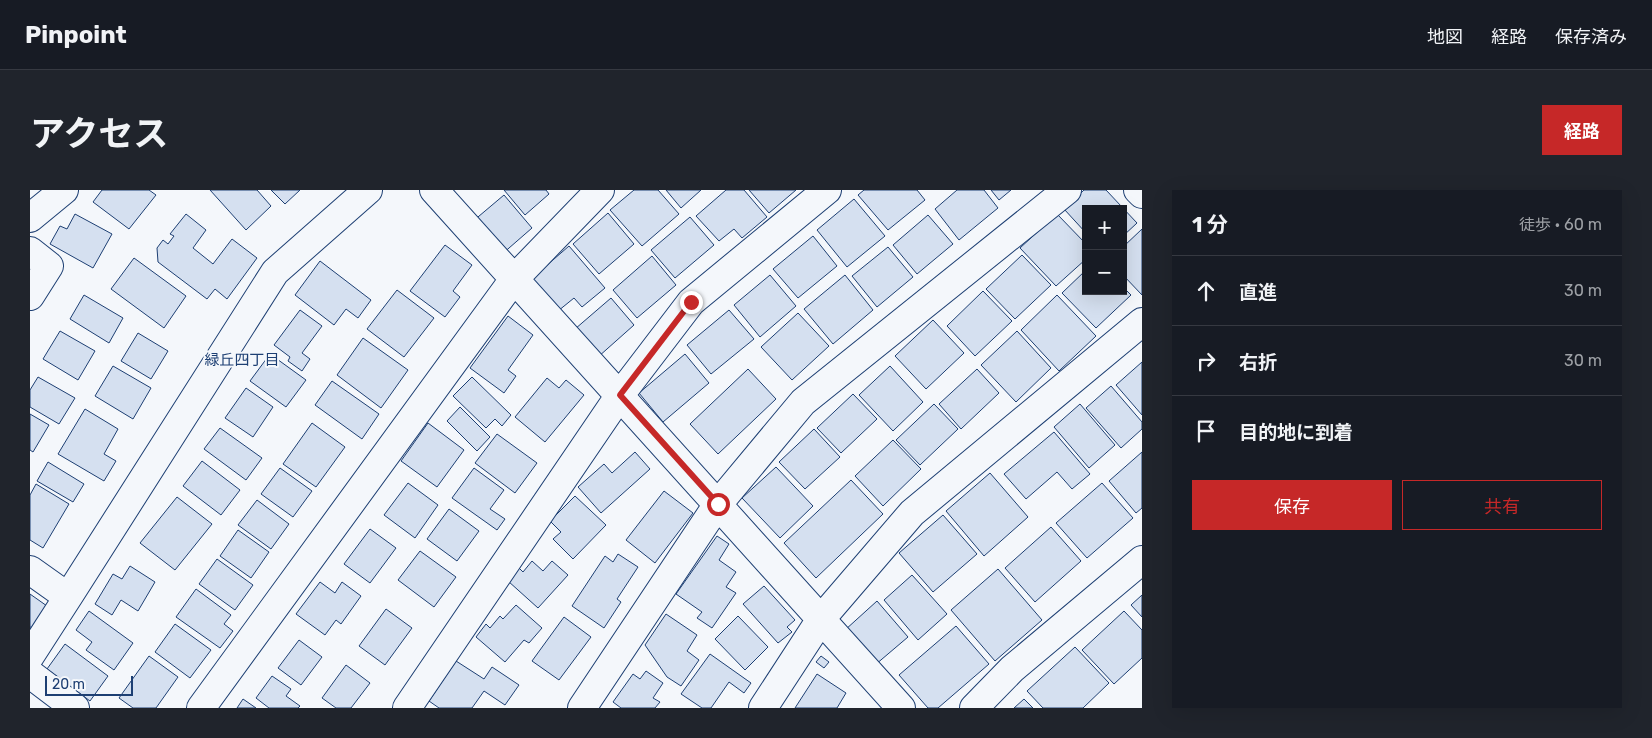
<!DOCTYPE html>
<html lang="ja">
<head>
<meta charset="utf-8">
<style>
	body { margin:0; font-family:Rubik,"Noto Sans JP",sans-serif; background:#20242c; color:#f1f3f6 }
	.controls { position:absolute; right:15px; top:15px; display:grid; overflow:hidden; border-radius:0px; box-shadow:0 5px 20px #0002 }
	.controls button { width:45px; height:45px; display:grid; place-items:center; padding:0; border:0; border-bottom:1px solid #363941; background:#171b24; color:#f1f3f6; font:25px sans-serif }
	.scale { position:absolute; left:15px; bottom:12px; width:88px; box-sizing:border-box; padding-left:5px; border:2px solid #1d3f73; border-top:0; font-size:14px; line-height:18px; white-space:nowrap; color:#1d3f73; -webkit-text-stroke:4px #f4f7fb; paint-order:stroke }
	.stop { position:absolute; width:15px; height:15px; margin:-11px; border:4px solid #c62828; border-radius:50%; background:#fff }
	.stop.end { background:#c62828; border-color:#fff; box-shadow:0 1px 5px #0008 }
	.list { margin:0; padding:0; list-style:none }
	h2 { display:flex; justify-content:space-between; align-items:center; height:65px; margin:0; padding:0 20px; font-size:21px }
	h2 small { font-size:16px; font-weight:400; color:#9ea1a6 }
	.list li { display:grid; grid-template-columns:32px 1fr auto; gap:15px; align-items:center; box-sizing:border-box; height:70px; padding:0 20px; border-top:1px solid #363941 }
	.list b { display:block; font-size:19px; white-space:nowrap }
	.list em { font-size:16px; font-style:normal; color:#9ea1a6 }
	.actions { display:flex; gap:10px; padding:15px 20px }
	.actions a { flex:1; padding:11px 0; border:1px solid #c62828; border-radius:0px; text-align:center; font-size:18px; color:#c62828 }
	.actions .main { background:#c62828; color:#fff }
	.icon { flex:none; width:28px; height:28px; fill:none; stroke:currentColor; stroke-width:2; stroke-linecap:round; stroke-linejoin:round }
	.map { position:relative; flex:none; width:1112px; height:518px; overflow:hidden; border-radius:0px }
	header { display:flex; align-items:center; gap:30px; box-sizing:border-box; height:70px; padding:0 25px; background:#171b24; border-bottom:1px solid #363941 }
	header strong { font-size:24px }
	nav { display:flex; gap:28px; margin-inline-start:auto; font-size:18px }
	.intro { display:flex; align-items:center; justify-content:space-between; box-sizing:border-box; height:120px; padding:0 30px }
	h1 { margin:0; font-size:35px }
	.button { padding:12px 22px; border-radius:0px; background:#c62828; color:#fff; font-size:18px; font-weight:700 }
	main { display:flex; gap:30px; padding:0 30px }
	aside { flex:1; background:#171b24; border-radius:0px; box-shadow:0 5px 20px #0002 }
	.map>svg:first-child { display:block }
	.building { fill:#d5e0f0; stroke:#1d3f73 }
	.lines { fill:none; stroke-linecap:round; stroke-linejoin:round }
	.minor-casing { stroke:#1d3f73; stroke-width:30 }
	.minor { stroke:#f4f7fb; stroke-width:28 }
	.route { stroke:#c62828; stroke-width:6 }
	.labels { text-anchor:middle; dominant-baseline:central; stroke-width:4; stroke-linejoin:round; paint-order:stroke }
	.neighbourhood-label { font-size:15px; fill:#1d3f73; stroke:#f4f7fb }
</style>
</head>
<body>
<header>
<strong>Pinpoint</strong>
<nav><a>地図</a><a>経路</a><a>保存済み</a></nav>
</header>
<div class="intro"><h1>アクセス</h1><a class="button">経路</a></div>
<main>
<div class="map">
<svg width="1112" height="518" viewBox="0 0 1112 518">
	<rect width="100%" height="100%" fill="#f4f7fb"/>
	<path class="building" d="M72,0H119L126,5L99,39L63,12Z
		M180,0H227L241,16L216,40Z
		M241,0H270L255,14Z
		M474,0H516L519,4L495,25Z
		M604,0H628L649,24L612,56L580,20Z
		M636,0H671L651,18Z
		M696,0H714L737,27L712,48L704,39L689,51L666,26Z
		M719,0H766L739,23Z
		M834,0H887L895,10L858,40L828,5Z
		M927,0H954L968,18L929,50L905,19Z
		M961,0H981L969,10Z
		M1054,0H1076L1107,33L1093,46V19H1056V43L1034,19Z
		M474,5L502,38L471,65L442,32Z
		M824,9L855,46L817,77L787,40Z
		M578,23L604,54L569,84L543,54Z
		M45,24L82,44L63,78L20,54L30,36L37,39Z
		M156,24L176,40L163,58L183,74L202,49L227,68L197,109L185,99L177,109L128,72L127,58L133,50L138,54L144,46L140,44Z
		M1027,24L1056,54V69L1026,96L990,58Z
		M898,25L923,54L887,84L863,55Z
		M660,27L684,55L645,88L621,60Z
		M1112,39V105L1093,85V57Z
		M783,46L807,76L768,108L743,79Z
		M415,55L442,75L423,101L430,107L415,127L380,101Z
		M539,56L575,98L552,117L544,108L528,121L501,89Z
		M858,57L883,87L847,117L822,86Z
		M992,65L1021,95L985,129L956,99Z
		M622,66L646,95L607,128L583,100Z
		M104,68L156,106L134,138L81,99Z
		M290,71L341,110L328,128L316,119L304,135L265,105Z
		M1056,80V101H1093V97L1101,105L1066,138L1032,103Z
		M740,85L766,116L730,147L704,115Z
		M815,85L843,120L803,154L774,119Z
		M367,100L404,128L374,167L337,139Z
		M953,101L982,131L945,166L917,136Z
		M54,105L93,128L79,153L40,129Z
		M1027,105L1066,146L1029,181L991,140Z
		M581,108L604,135L568,167L545,139Z
		M270,120L292,136L272,163L280,169L272,181L258,171L260,167L244,155Z
		M699,120L724,149L681,184L657,155Z
		M768,123L799,156L762,190L731,157Z
		M478,126L503,145L478,180L486,186L474,203L440,178Z
		M903,130L934,163L896,199L865,166Z
		M30,141L65,161L48,190L13,169Z
		M987,141L1021,178L986,212L951,175Z
		M108,143L138,161L121,189L91,171Z
		M333,148L378,180L351,218L307,185Z
		M240,164L276,190L256,217L220,191Z
		M655,164L679,193L633,232L609,203Z
		M1112,172V225L1086,195Z
		M83,176L121,198L103,229L65,206Z
		M860,176L893,212L863,241L829,205Z
		M718,179L746,209L688,264L660,234Z
		M947,179L969,203L931,239L909,214Z
		M8,187L45,208L29,234L0,217V200Z
		M442,187L481,225L472,236L465,229L456,238L423,206Z
		M517,188L529,198L536,190L554,205L515,252L485,227Z
		M302,191L349,224L332,249L285,215Z
		M1081,196L1112,232V239L1091,258L1056,218Z
		M216,198L243,217L223,247L195,228Z
		M823,204L847,229L811,263L787,238Z
		M904,214L928,239L890,275L866,250Z
		M1050,214L1085,255L1059,278L1024,237Z
		M430,217L460,247L447,261L417,231Z
		M55,219L88,239L74,264L86,271L74,291L28,264Z
		M0,224L19,235L3,262L0,260Z
		M282,233L315,257L286,297L253,274Z
		M398,233L434,260L407,297L371,271Z
		M190,238L232,268L216,290L174,259Z
		M784,239L810,267L775,299L749,272Z
		M1024,242L1060,284L1042,299L1027,282L996,309L974,284Z
		M467,244L507,273L485,303L445,273Z
		M863,250L891,279L853,316L825,286Z
		M605,262L620,279L571,323L548,297L574,274L582,283Z
		M1112,262V318L1106,323L1079,291Z
		M172,271L210,300L191,325L153,296Z
		M18,272L54,294L43,312L7,291Z
		M746,277L783,316L750,348L712,308Z
		M250,278L282,301L263,327L231,304Z
		M444,278L474,300L460,319L475,329L467,340L422,308Z
		M960,283L998,327L954,366L916,321Z
		M821,290L853,324L786,388L754,353Z
		M378,293L408,315L385,348L354,325Z
		M1072,293L1103,328L1057,368L1026,333Z
		M6,294L39,314L13,358L0,350V305Z
		M634,301L663,323L625,373L596,350Z
		M545,306L576,335L543,369L523,349L531,342L520,331Z
		M147,307L182,334L145,380L110,353Z
		M227,310L259,334L241,359L208,335Z
		M419,319L449,341L427,371L397,349Z
		M913,325L947,364L903,402L869,363Z
		M1021,337L1051,371L1005,412L975,378Z
		M340,339L366,358L340,393L314,374Z
		M208,340L239,362L221,388L190,366Z
		M687,346L699,354L689,370L706,382L696,397L706,403L682,438L667,428L672,422L646,404Z
		M390,361L426,387L404,417L368,390Z
		M588,364L608,377L587,409L591,412L574,438L542,416L575,366L583,372Z
		M187,369L223,395L205,420L169,394Z
		M502,371L513,381L522,371L538,385L508,418L478,391L489,378L493,382Z
		M100,376L125,392L108,421L91,410L82,425L65,414L83,384L92,389Z
		M968,379L1012,430L965,471L921,420Z
		M882,385L917,424L888,450L854,410Z
		M290,392L305,403L312,392L331,406L311,434L306,430L295,445L266,424Z
		M734,396L765,430L757,437L762,442L748,453L713,414Z
		M166,399L201,425L194,434L203,441L190,458L146,427Z
		M0,404L17,416L3,438L0,437Z
		M1112,405V427L1101,415Z
		M847,411L878,447L845,475L815,440Z
		M486,415L512,438L499,453L494,450L475,472L446,447L456,434L460,438L470,426L473,429Z
		M356,419L382,438L355,475L329,456Z
		M59,421L103,453L84,480L56,460L62,452L46,440Z
		M1094,421L1112,440V468L1084,494L1052,460Z
		M636,424L667,445L657,461L669,470L651,496L637,487L615,455Z
		M708,426L738,457L715,480L685,449Z
		M534,427L561,447L529,490L502,471Z
		M145,434L181,460L160,488L125,462Z
		M926,436L959,474L908,518H898L869,485Z
		M269,450L292,467L271,495L248,478Z
		M35,454L78,486L60,511L17,479Z
		M1045,457L1079,493L1053,518H1013L997,501Z
		M680,464L721,493L714,503L699,492L681,518H672L651,504Z
		M119,466L148,487L126,518H103L89,508Z
		M791,466L799,472L794,478L786,472Z
		M426,471L454,489L462,477L489,495L475,515L454,501L442,518H409L399,511Z
		M316,475L340,493L321,518H306L292,508Z
		M616,481L633,493L623,508L630,512L625,518H591L583,512L603,484L610,489Z
		M787,484L816,503L807,518H765Z
		M242,486L261,499L256,506L270,516L268,518H239L226,508Z
		M213,509L226,518H207Z
		M994,509L1003,518H984Z"/>
	<g class="lines">
		<g class="minor-casing">
			<path id="minor" d="M404,0L871,518
				M1108,0L1112,4
				M0,28L34,0
				M0,61L19,76L0,106
				M0,380L38,407L0,466
				M38,407L245,82L338,0
				M0,484L45,518
				M171,518L484,89L570,0
				M377,518L590,205L661,112L797,0
				M552,518L688,314L773,212L1037,0
				M733,518L791,429L882,323L1112,132
				M944,518L982,479L1112,370"/>
		</g>
		<use href="#minor" class="minor"/>
	</g>
	<g class="lines">
		<path class="route" d="M661,112L590,205L688,314"/>
	</g>
	<g class="labels">
		<g class="neighbourhood-label">
			<text x="212" y="170">緑丘四丁目</text>
		</g>
	</g>
</svg>
<div class="controls">
<button>+</button>
<button>−</button>
</div>
<div class="scale">20 m</div>
<div class="stop" style="left:688px;top:314px"></div>
<div class="stop end" style="left:661px;top:112px"></div>
</div>
<aside>
<h2>1 分<small>徒歩 · 60 m</small></h2>
<ul class="list">
<li><svg class="icon" aria-label="ahead" viewBox="0 0 24 24"><path d="M12 20V5M6 11l6-6 6 6"/></svg><div><b>直進</b></div><em>30 m</em></li>
<li><svg class="icon" aria-label="right" viewBox="0 0 24 24"><path d="M7 20v-9h11M14 6l5 5-5 5"/></svg><div><b>右折</b></div><em>30 m</em></li>
<li><svg class="icon" aria-label="arrive" viewBox="0 0 24 24"><path d="M6 21V4h12l-3 4 3 4H6"/></svg><div><b>目的地に到着</b></div></li>
</ul>
<div class="actions"><a class="main">保存</a><a>共有</a></div>
</aside>
</main>
</body>
</html>
